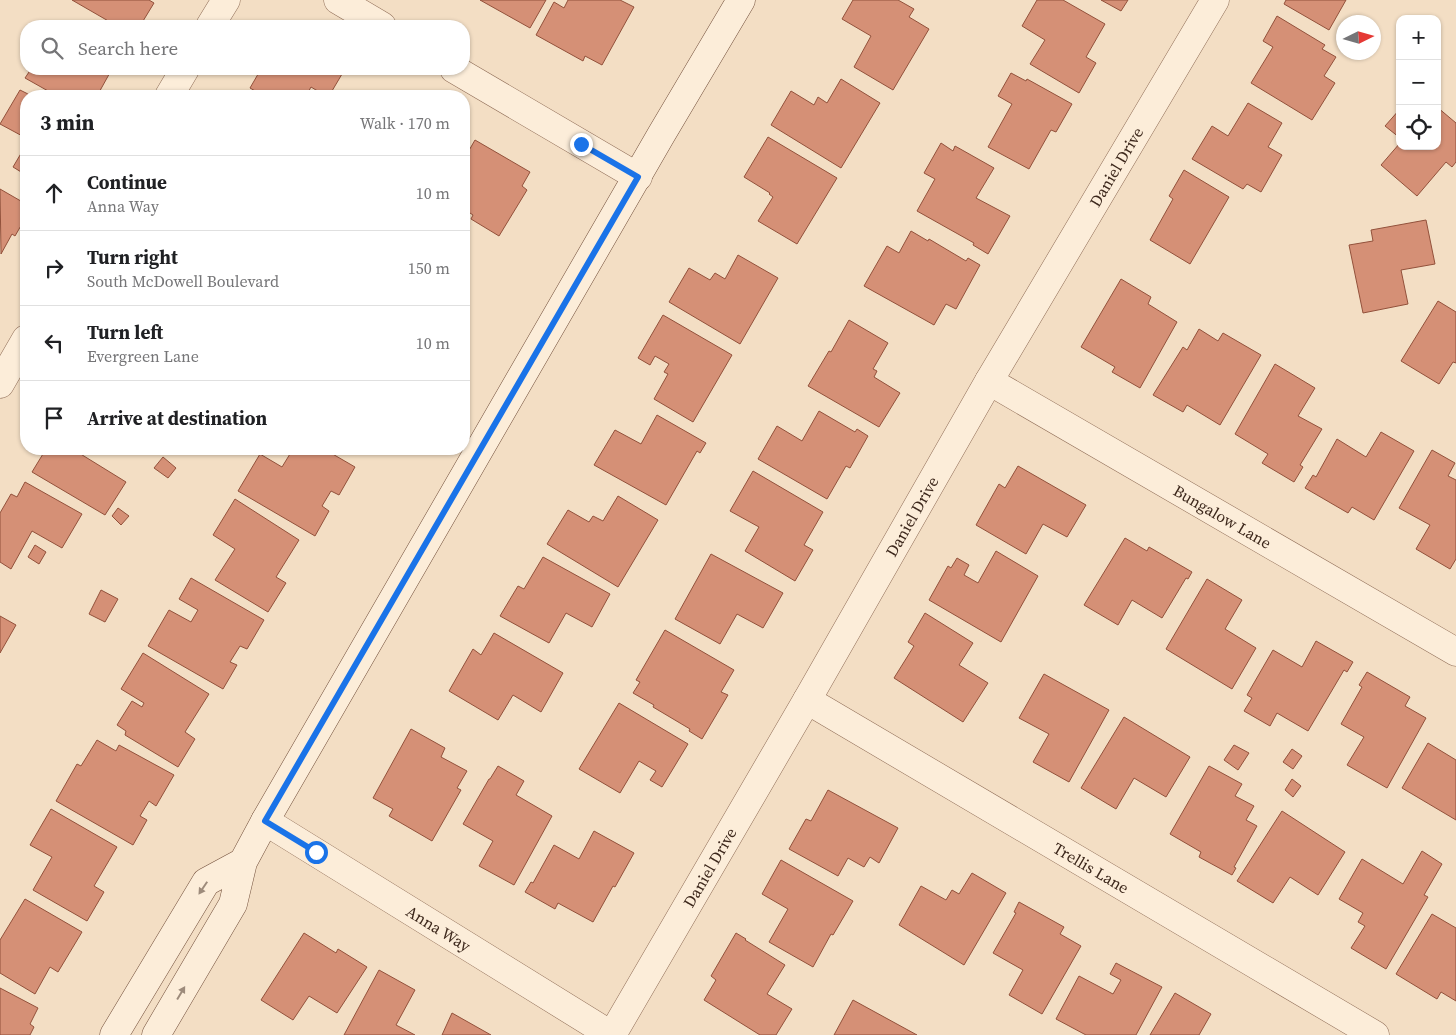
<!DOCTYPE html>
<html lang="en">
<head>
<meta charset="utf-8">
<style>
	body { margin:0; font-family:"Source Serif 4",serif; background:#f2f2f2; color:#202124 }
	.controls { position:absolute; right:15px; top:15px; display:grid; overflow:hidden; border-radius:10px; box-shadow:0 1px 4px #0004 }
	.controls button { width:45px; height:45px; display:grid; place-items:center; padding:0; border:0; border-bottom:1px solid #e0e0e0; background:#fff; color:#202124; font:25px sans-serif }
	.compass { position:absolute; left:1336px; top:15px; width:45px; height:45px; border-radius:50%; background:#fff; box-shadow:0 1px 4px #0004; rotate:85deg }
	.stop { position:absolute; width:15px; height:15px; margin:-11px; border:4px solid #1a73e8; border-radius:50%; background:#fff }
	.stop.end { background:#1a73e8; border-color:#fff; box-shadow:0 1px 5px #0008 }
	.list { margin:0; padding:0; list-style:none }
	h2 { display:flex; justify-content:space-between; align-items:center; height:65px; margin:0; padding:0 20px; font-size:21px }
	h2 small { font-size:16px; font-weight:400; color:#757577 }
	.list li { display:grid; grid-template-columns:32px 1fr auto; gap:15px; align-items:center; box-sizing:border-box; height:75px; padding:0 20px; border-top:1px solid #e0e0e0 }
	.list b { display:block; font-size:19px; white-space:nowrap }
	.list p { margin:0; font-size:16px; white-space:nowrap; color:#757577 }
	.list em { font-size:16px; font-style:normal; color:#757577 }
	.icon { flex:none; width:28px; height:28px; fill:none; stroke:currentColor; stroke-width:2; stroke-linecap:round; stroke-linejoin:round }
	.map { position:relative; flex:none; width:1456px; height:1035px; overflow:hidden }
	.search { position:absolute; background:#fff; box-shadow:0 1px 4px #0004; left:20px; top:20px; width:450px; height:55px; display:flex; align-items:center; gap:12px; box-sizing:border-box; padding:0 18px; border-radius:20px; color:#757577; font-size:19px }
	.panel { position:absolute; background:#fff; box-shadow:0 1px 4px #0004; left:20px; top:90px; width:450px; height:365px; border-radius:20px }
	.map>svg:first-child { display:block }
	.building { fill:#d59076; stroke:#92513b }
	.lines { fill:none; stroke-linecap:round; stroke-linejoin:round }
	.street-casing { stroke:#906e58; stroke-width:29 }
	.secondary-casing { stroke:#724f3b; stroke-width:29 }
	.street { stroke:#fcedd9; stroke-width:28 }
	.secondary { stroke:#fcedd9; stroke-width:28 }
	.oneway { fill:#9d8b7b }
	.route { stroke:#1a73e8; stroke-width:6 }
	.labels { text-anchor:middle; dominant-baseline:central; stroke-width:4; stroke-linejoin:round; paint-order:stroke }
	.street-label { font-size:16px; fill:#3e291d; stroke:#f9e9d5 }
</style>
</head>
<body>
<div class="map">
<svg width="1456" height="1035" viewBox="0 0 1456 1035">
	<rect width="100%" height="100%" fill="#f3dec4"/>
	<path class="building" d="M72,0H149L154,3L140,26H117Z
		M480,0H546L530,28Z
		M568,0H620L634,7L602,65L585,56L583,61L536,35L554,2L564,8Z
		M853,0H898L914,9L909,17L929,29L893,90L854,67L871,36L842,19Z
		M1037,0H1063L1105,24L1086,57L1096,63L1079,93L1030,64L1045,40L1022,26Z
		M1101,0H1128L1121,11Z
		M1286,0H1346L1329,30L1284,4Z
		M1277,16L1325,45L1322,49L1336,57L1324,76L1335,83L1312,120L1251,83L1273,47L1263,41Z
		M31,69H112L97,96L88,94L87,96H57L25,78Z
		M261,69H345L329,96H326L311,87L306,96H264L250,88Z
		M1011,73L1026,81L1027,79L1072,104L1056,132L1051,130L1029,169L988,147L1012,104L998,96Z
		M841,79L880,103L841,168L771,125L791,91L814,105L818,97L827,103Z
		M20,90L32,96H26V138L0,124Z
		M1248,103L1282,123L1268,147L1282,155L1261,192L1247,184L1243,189L1192,159L1212,126L1228,136Z
		M1437,107L1456,123V162L1452,167L1446,162L1417,196L1381,165L1400,143V146H1437Z
		M1400,109V138L1385,126Z
		M768,137L837,178L797,244L758,221L773,197L769,194L770,193L744,177Z
		M475,140L530,172L522,186L527,190L499,236L471,219L473,215L464,209V159Z
		M941,143L953,151L955,146L994,168L976,198L1010,216L988,254L973,245L974,243L917,211L935,179L924,173Z
		M26,145V175L13,167Z
		M1184,170L1229,197L1190,264L1150,240L1173,199L1169,196Z
		M0,189L26,204V217L15,236L12,234L1,254Z
		M1426,220L1435,264L1401,270L1408,304L1363,313L1349,245L1373,241L1371,230Z
		M911,231L928,241L929,239L966,261L968,258L980,265L956,309L946,304L934,325L864,286L887,246L899,253Z
		M738,255L778,278L740,344L669,302L689,268L710,280L715,273L725,279Z
		M1121,279L1151,297L1148,304L1177,322L1140,388L1112,372L1115,367L1081,347Z
		M1438,301L1456,312V363L1453,362L1439,384L1401,361Z
		M663,315L732,355L693,422L654,399L668,374L664,372L669,364L655,356L650,365L638,358Z
		M849,320L888,343L873,369L877,371L874,377L900,393L879,427L808,386L829,351L831,352Z
		M1199,329L1218,341L1223,333L1261,355L1220,425L1187,405L1183,412L1153,395L1183,347L1187,350Z
		M1275,364L1315,388L1298,416L1322,429L1300,465L1303,467L1294,482L1262,463L1268,454L1235,434Z
		M819,411L855,432L857,429L868,436L850,468L846,466L827,499L758,459L777,426L802,441Z
		M657,415L706,443L700,453L697,451L666,505L594,465L615,430L641,444Z
		M1381,432L1414,451L1374,520L1352,507L1348,513L1305,488L1313,475L1316,477L1337,439L1366,457Z
		M46,449H81L79,453L126,482L105,515L32,472Z
		M293,449H324L355,467L339,495L331,491L322,506L329,511L315,536L238,491L260,454L282,467Z
		M1432,450L1455,463L1448,476L1456,480V559L1450,569L1416,549L1430,525L1399,508Z
		M163,457L176,468L168,478L154,468Z
		M1018,466L1086,505L1067,537L1043,524L1026,554L976,525L999,484L1005,488Z
		M753,471L823,512L804,545L813,550L795,581L745,551L759,527L730,511Z
		M25,482L82,514L62,548L32,531L11,569L0,562V513L11,494L17,497Z
		M618,496L658,520L618,587L547,544L568,510L589,522L593,516L603,521Z
		M235,499L299,540L276,577L286,583L268,612L215,580L235,549L213,535Z
		M118,508L129,516L121,525L112,516Z
		M1125,538L1147,551L1149,547L1192,572L1188,579L1186,578L1162,618L1132,600L1118,625L1084,605Z
		M35,545L46,552L39,564L28,557Z
		M996,551L1038,576L1001,642L929,600L948,566L951,568L957,558L969,565L964,575L978,583Z
		M711,554L783,593L763,628L737,614L720,644L675,619Z
		M543,557L610,594L592,627L566,613L549,643L500,616L518,586L524,589Z
		M191,578L264,620L247,649L240,646L230,662L237,665L223,689L148,646L169,610L191,622L198,610L179,599Z
		M1207,579L1242,600L1225,629L1256,648L1232,689L1166,649Z
		M101,590L118,599L105,622L89,614Z
		M925,613L973,643L959,665L988,683L963,722L894,678L914,646L908,642Z
		M0,616L16,625L0,653Z
		M665,630L734,670L721,692L728,695L702,739L689,731L690,729L653,707L654,705L633,693L640,682L636,680Z
		M494,633L563,673L541,712L513,695L498,720L449,691L473,649L481,655Z
		M1316,641L1353,662L1347,672L1344,670L1308,731L1277,713L1270,726L1244,711L1252,698L1247,695L1273,650L1302,667Z
		M143,653L209,694L185,732L195,739L178,767L125,735L126,731L117,725L132,701L142,707L144,703L121,689Z
		M1367,672L1410,697L1405,706L1426,718L1387,788L1347,765L1364,737L1341,724L1362,687L1359,685Z
		M1044,674L1109,710L1069,782L1033,762L1049,734L1019,718Z
		M619,703L688,744L662,787L650,780L656,771L639,761L620,793L579,769Z
		M1124,717L1190,757L1166,797L1134,778L1116,809L1081,788Z
		M411,729L445,748L441,757L467,771L457,788L461,790L432,841L389,816L393,809L373,798Z
		M97,740L116,751L119,745L174,775L156,806L149,801L140,816L147,820L133,845L56,801L77,764L81,766Z
		M1428,743L1456,760V820L1402,788Z
		M1234,745L1249,753L1238,770L1224,760Z
		M1292,749L1302,756L1293,769L1283,762Z
		M498,766L524,781L516,795L552,816L514,885L479,866L493,841L463,824L489,779H490Z
		M1209,766L1242,784L1235,796L1254,806L1246,820L1257,826L1234,867L1236,868L1232,875L1199,857L1201,852L1170,834Z
		M1292,779L1301,786L1293,797L1285,790Z
		M828,790L898,828L879,863L870,857L864,867L848,858L838,876L789,849L806,819L811,821Z
		M51,809L117,847L94,886L104,892L87,921L33,890L52,857L30,845Z
		M1282,811L1345,852L1318,895L1290,877L1273,903L1237,881Z
		M594,831L634,853L615,887L613,886L593,922L558,903L555,909L525,892L531,882L533,883L554,845L579,859Z
		M1422,851L1442,864L1424,895L1428,897L1386,969L1351,948L1365,926L1358,922L1363,913L1339,899L1362,859L1403,884Z
		M781,860L853,901L833,935L831,934L813,967L769,942L788,909L762,894Z
		M972,873L1006,893L964,965L899,925L921,886L946,900L952,890L959,894Z
		M25,899L82,932L58,972L50,967L35,994L0,973V940Z
		M1019,902L1064,927L1060,934L1081,946L1042,1014L1009,995L1023,970L993,953L1016,913L1014,912Z
		M1432,914L1456,928V1001L1441,992L1437,999L1396,974Z
		M304,933L336,953L338,949L367,967L337,1013L309,996L293,1020L261,1000Z
		M736,933L746,939L745,940L785,965L767,994L792,1009L776,1035H760L704,1000L716,980L711,976Z
		M1116,963L1162,987L1136,1035H1086L1056,1019L1079,976L1113,994L1121,980L1110,974Z
		M379,970L415,990L396,1025L415,1035H344Z
		M0,988L38,1008L30,1024L34,1027L30,1035H0Z
		M1175,993L1211,1014L1199,1035H1150Z
		M853,1000L917,1035H834Z
		M452,1013L491,1035H442Z"/>
	<g class="lines">
		<g class="street-casing">
			<g id="street">
				<path d="M338,0L382,26"/>
				<path d="M210,26L226,0"/>
				<path d="M454,69L638,177"/>
				<path d="M169,96L185,69"/>
				<path id="s1" d="M989,381L1456,652"/>
				<path d="M0,384L26,339"/>
				<path id="s2" d="M807,700L1375,1035"/>
				<path id="s3" d="M265,821L611,1035"/>
				<path id="s4" d="M612,1035L807,700L989,381L1215,0"/>
			</g>
		</g>
		<g class="secondary-casing">
			<path id="secondary" d="M114,1035L206,882L243,862
				M156,1035L233,904L243,862L265,821L661,135L741,0"/>
		</g>
		<use href="#street" class="street"/>
		<use href="#secondary" class="secondary"/>
	</g>
	<defs><path id="oneway-solid" d="M-6-.8H1V-3.2L6.5 0L1 3.2V.8H-6Z" transform="scale(1.25)"/></defs>
	<g class="oneway">
		<use href="#oneway-solid" transform="translate(203 888) rotate(124)"/>
		<use href="#oneway-solid" transform="translate(181 993) rotate(-59)"/>
	</g>
	<g class="lines">
		<path class="route" d="M316,852L265,821L638,177L581,144"/>
	</g>
	<g class="labels">
		<g class="street-label">
			<text stroke="none"><textPath href="#s4" startOffset="1004">Daniel Drive</textPath></text>
			<text stroke="none"><textPath href="#s1" startOffset="270">Bungalow Lane</textPath></text>
			<text stroke="none"><textPath href="#s4" startOffset="599">Daniel Drive</textPath></text>
			<text stroke="none"><textPath href="#s4" startOffset="194">Daniel Drive</textPath></text>
			<text stroke="none"><textPath href="#s2" startOffset="330">Trellis Lane</textPath></text>
			<text stroke="none"><textPath href="#s3" startOffset="204">Anna Way</textPath></text>
		</g>
	</g>
</svg>
<div class="controls">
<button>+</button>
<button>−</button>
<button><svg class="icon" aria-label="locate" viewBox="0 0 24 24"><circle cx="12" cy="12" r="6"/><path d="M12 2v4M12 18v4M2 12h4M18 12h4"/></svg></button>
</div>
<svg class="compass" viewBox="-18 -18 36 36"><path d="M0-13l5 13h-10z" fill="#e53935"/><path d="M0 13l5-13h-10z" fill="#757577"/></svg>
<div class="stop" style="left:316px;top:852px"></div>
<div class="stop end" style="left:581px;top:144px"></div>
<div class="search"><svg class="icon" aria-label="search" viewBox="0 0 24 24"><circle cx="10" cy="10" r="6"/><path d="M15 15l6 6"/></svg>Search here</div>
<section class="panel">
<h2>3 min<small>Walk · 170 m</small></h2>
<ul class="list">
<li><svg class="icon" aria-label="ahead" viewBox="0 0 24 24"><path d="M12 20V5M6 11l6-6 6 6"/></svg><div><b>Continue</b><p>Anna Way</p></div><em>10 m</em></li>
<li><svg class="icon" aria-label="right" viewBox="0 0 24 24"><path d="M7 20v-9h11M14 6l5 5-5 5"/></svg><div><b>Turn right</b><p>South McDowell Boulevard</p></div><em>150 m</em></li>
<li><svg class="icon" aria-label="left" viewBox="0 0 24 24"><path d="M17 20v-9H6M10 6l-5 5 5 5"/></svg><div><b>Turn left</b><p>Evergreen Lane</p></div><em>10 m</em></li>
<li><svg class="icon" aria-label="arrive" viewBox="0 0 24 24"><path d="M6 21V4h12l-3 4 3 4H6"/></svg><div><b>Arrive at destination</b></div></li>
</ul>
</section>
</div>
</body>
</html>
